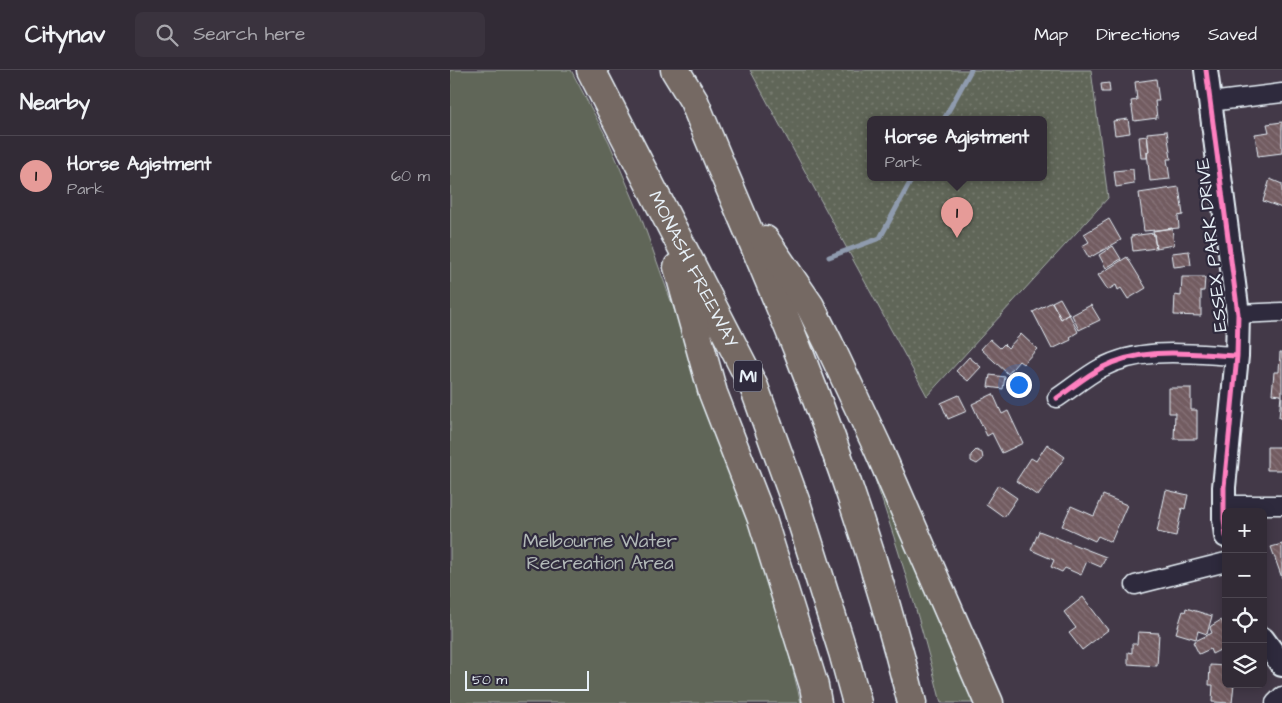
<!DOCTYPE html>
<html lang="en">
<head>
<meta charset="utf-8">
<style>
	body { margin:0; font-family:"Architects Daughter",sans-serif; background:#3a333e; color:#f1f3f6 }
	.controls { position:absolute; right:15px; bottom:15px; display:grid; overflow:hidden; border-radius:8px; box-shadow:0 2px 12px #0003 }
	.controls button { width:45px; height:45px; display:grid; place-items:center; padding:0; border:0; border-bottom:1px solid #4d4751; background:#322b36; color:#f1f3f6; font:25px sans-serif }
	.scale { position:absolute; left:15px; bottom:12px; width:124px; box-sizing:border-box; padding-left:5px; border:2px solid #e8f1f8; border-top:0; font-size:14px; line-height:18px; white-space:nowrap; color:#e8f1f8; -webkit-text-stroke:4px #2f2a3d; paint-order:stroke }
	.you { position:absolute; left:568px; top:314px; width:18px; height:18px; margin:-12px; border:4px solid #fff; border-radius:50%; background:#1a73e8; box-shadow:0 0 0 8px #1a73e833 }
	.badge { display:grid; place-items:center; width:32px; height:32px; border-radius:50%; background:#e69b98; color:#111; font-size:16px; font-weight:700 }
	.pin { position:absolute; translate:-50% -41px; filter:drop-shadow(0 1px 2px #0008) }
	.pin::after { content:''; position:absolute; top:26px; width:18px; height:15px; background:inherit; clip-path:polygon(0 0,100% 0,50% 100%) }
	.popup { position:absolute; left:417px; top:46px; width:180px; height:65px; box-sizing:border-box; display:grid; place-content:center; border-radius:8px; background:#322b36; filter:drop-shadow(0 1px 4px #0005); font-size:16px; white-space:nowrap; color:#a8a7ad }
	.popup b { font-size:19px; color:#f1f3f6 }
	.popup::after { content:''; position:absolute; left:50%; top:100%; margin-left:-10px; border:10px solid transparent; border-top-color:#322b36 }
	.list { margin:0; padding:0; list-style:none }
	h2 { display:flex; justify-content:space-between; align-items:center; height:65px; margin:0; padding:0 20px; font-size:21px }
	h2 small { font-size:16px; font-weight:400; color:#a8a7ad }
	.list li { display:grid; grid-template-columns:32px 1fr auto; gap:15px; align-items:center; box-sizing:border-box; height:80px; padding:0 20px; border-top:1px solid #4d4751 }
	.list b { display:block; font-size:19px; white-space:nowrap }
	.list p { margin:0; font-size:16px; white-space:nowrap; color:#a8a7ad }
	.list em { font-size:16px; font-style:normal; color:#a8a7ad }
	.icon { flex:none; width:28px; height:28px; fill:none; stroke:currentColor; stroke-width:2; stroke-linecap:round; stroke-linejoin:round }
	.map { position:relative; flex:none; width:832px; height:633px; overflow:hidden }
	header { display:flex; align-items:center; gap:30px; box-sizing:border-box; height:70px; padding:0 25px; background:#322b36; border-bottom:1px solid #4d4751 }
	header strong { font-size:24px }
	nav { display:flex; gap:28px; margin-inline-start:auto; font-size:18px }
	.search { width:350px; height:45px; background:#3a333e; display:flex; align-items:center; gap:12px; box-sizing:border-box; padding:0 18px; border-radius:8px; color:#a8a7ad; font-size:19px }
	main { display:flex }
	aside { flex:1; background:#322b36 }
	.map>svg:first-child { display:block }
	.green { fill:#616658; stroke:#a4aca8 }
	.park { fill:url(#park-dots); stroke:#a4aca8; fill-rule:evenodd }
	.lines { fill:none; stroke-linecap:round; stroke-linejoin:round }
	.stream { stroke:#8f9bae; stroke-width:5 }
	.building { fill:url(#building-back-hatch); stroke:#e8f1f8 }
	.minor-casing { stroke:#e8f1f8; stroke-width:21 }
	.tertiary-casing { stroke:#e8f1f8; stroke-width:26 }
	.motorway-casing { stroke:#e8f1f8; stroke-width:31 }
	.minor { stroke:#2f2a3d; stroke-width:18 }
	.tertiary { stroke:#2f2a3d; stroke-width:22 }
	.motorway { stroke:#756964; stroke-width:28 }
	.cycleway-casing { stroke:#2f2a3d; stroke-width:8 }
	.cycleway { stroke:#ff80c0; stroke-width:5 }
	.labels { text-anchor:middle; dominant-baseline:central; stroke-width:4.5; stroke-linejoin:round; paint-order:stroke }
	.shield { fill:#2f2a3d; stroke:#b0b5c0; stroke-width:1 }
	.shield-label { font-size:18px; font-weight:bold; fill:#e8f1f8 }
	.street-label { font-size:19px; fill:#e8f1f8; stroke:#2f2a3d }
	.park-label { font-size:19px; fill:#b2b9b8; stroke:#2f2a3d }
</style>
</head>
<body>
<header>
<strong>Citynav</strong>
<div class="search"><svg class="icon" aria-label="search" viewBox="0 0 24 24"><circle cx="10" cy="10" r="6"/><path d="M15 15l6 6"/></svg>Search here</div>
<nav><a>Map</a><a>Directions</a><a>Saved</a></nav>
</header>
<main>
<aside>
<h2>Nearby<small></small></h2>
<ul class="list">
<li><span class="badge">1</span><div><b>Horse Agistment</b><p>Park</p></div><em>60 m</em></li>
</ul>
</aside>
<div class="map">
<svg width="832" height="633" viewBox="0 0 832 633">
	<defs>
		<pattern id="park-dots" width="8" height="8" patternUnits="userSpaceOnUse" patternTransform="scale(1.25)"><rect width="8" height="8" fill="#616658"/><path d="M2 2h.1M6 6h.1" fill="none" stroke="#787c71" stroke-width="1.8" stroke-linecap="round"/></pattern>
		<pattern id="building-back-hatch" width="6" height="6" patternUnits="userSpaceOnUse" patternTransform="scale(1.25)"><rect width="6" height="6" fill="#725b61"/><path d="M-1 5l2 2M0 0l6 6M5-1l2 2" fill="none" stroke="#867378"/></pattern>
	</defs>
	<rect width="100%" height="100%" fill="#433948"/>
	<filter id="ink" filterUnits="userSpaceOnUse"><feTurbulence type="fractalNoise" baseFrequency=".02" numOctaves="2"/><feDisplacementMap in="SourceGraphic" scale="10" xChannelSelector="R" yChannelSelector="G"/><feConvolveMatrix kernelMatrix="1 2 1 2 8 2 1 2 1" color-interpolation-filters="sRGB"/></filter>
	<g filter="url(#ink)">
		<path class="green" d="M0,0H121L159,72L191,147L304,463L337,576L351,633H0Z
			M411,368L532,633H491C469,543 441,455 411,368Z"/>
		<path class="park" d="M300,0H641L658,128L477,326ZM421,49H593V107H421Z"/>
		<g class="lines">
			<path class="stream" d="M494,49L521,0
				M379,187L430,168L463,107"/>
		</g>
		<path class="building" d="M706,9L709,31H705L707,48L684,51L681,31L687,30L685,12Z
			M659,13L660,22H652L651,14Z
			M678,49L680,63L665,65L663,51Z
			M832,52V83L808,86L805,64L819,62L817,54Z
			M717,61L721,89H717L720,109L700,111L697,82H699L697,63Z
			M697,66L699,82H697V88H691L689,67Z
			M683,99L684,114L666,117L664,101Z
			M820,109L832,114V138L813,131Z
			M729,117L733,145L728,146L729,158L694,161L689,123Z
			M659,149L671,170L639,188L632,176L639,172L634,164Z
			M722,158L724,175L706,178L703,161Z
			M704,163L706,178L683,181L681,166Z
			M663,176L671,189L656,198L649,185Z
			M739,181L741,195L724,197L722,183Z
			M677,187L696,218L678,229L671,218L668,220L666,215L658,220L648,205Z
			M732,207H755L754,221H751V246L724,245L725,225L731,226Z
			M610,228L619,244L611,249L602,232Z
			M602,232L611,249L619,244L628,262L620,267L621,270L602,279L583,242Z
			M641,235L650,250L629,260L622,245Z
			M571,264L587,279L573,294L569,291L558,304L531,279L540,269L550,278L554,274L558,278Z
			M830,282H832V348H829L831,325L822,324L824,302H829Z
			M519,287L531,297L518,311L506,301Z
			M540,305L555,307L553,319L538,317Z
			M719,318H741V340H747V369H724L725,343H719Z
			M543,324L552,344L558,341L573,373L552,383L542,363L537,366L522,334Z
			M509,325L517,341L498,349L491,333Z
			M597,374L615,387L588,426L566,411L581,388L586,391Z
			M817,377H832V400H817Z
			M526,380L532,383L533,389L527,394L521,391V385Z
			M548,415L567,428L554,447L536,434Z
			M716,420L738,425L735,439L732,438L726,466L707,462Z
			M653,425L677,435L661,472L648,466L645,471L612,456L621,436L644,446Z
			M589,461L656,487L651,497L637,491L631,505L615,498L612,502L601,497L604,490L581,480Z
			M832,474V508L821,477Z
			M633,527L658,560L632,580L619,563L626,558L614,542Z
			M736,538L762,546L757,564L748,561L746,569L726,563L733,541L735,542Z
			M771,550L776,560V568L772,570L776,577L762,584L760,579L749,584L743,572L762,563L760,558L761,556Z
			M688,562L709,563L707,596L678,594V582L682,583V574H687Z
			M760,595L776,596V614H784L782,633L762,632L763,615H759Z"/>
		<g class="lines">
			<g class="minor-casing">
				<path id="minor" d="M760,32L832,23
					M788,244L832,242
					M607,328C622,318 636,306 651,298C692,276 742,284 787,286
					M774,435H832
					M685,515L776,492
					M825,633L832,626"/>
			</g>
			<g class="tertiary-casing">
				<path id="tertiary" d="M756,0L788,244L787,286L774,417V449L776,466
					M813,569L832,595"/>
			</g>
			<g class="motorway-casing">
				<g id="motorway">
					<path id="s1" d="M141,0L304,317L347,436L393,582L407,633"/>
					<path d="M225,0L244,31C278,116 316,199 349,283C394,397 433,515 462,633"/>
					<path d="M315,170L360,236L379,274L427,376L539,633"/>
					<path d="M228,197L263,323L312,449L364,616L367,633"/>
				</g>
			</g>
			<use href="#minor" class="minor"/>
			<use href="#tertiary" class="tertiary"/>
			<use href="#motorway" class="motorway"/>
			<g class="cycleway-casing">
				<path id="cycleway" d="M756,0L788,244L787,286L774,417V449L776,466
					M607,328C622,318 636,306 651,298C692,276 742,284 787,286"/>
			</g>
			<use href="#cycleway" class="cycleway"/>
		</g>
	</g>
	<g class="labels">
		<rect class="shield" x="284" y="290.5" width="28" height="31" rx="4"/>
		<g class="shield-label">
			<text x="298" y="306">M1</text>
		</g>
		<g class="street-label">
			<text transform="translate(762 175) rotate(-96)">ESSEX PARK DRIVE</text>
			<text stroke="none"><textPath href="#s1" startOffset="224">MONASH FREEWAY</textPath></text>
		</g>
		<g class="park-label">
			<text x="150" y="471">Melbourne Water<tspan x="150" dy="22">Recreation Area</tspan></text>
		</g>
	</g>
</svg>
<div class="controls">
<button>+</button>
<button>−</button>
<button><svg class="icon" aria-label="locate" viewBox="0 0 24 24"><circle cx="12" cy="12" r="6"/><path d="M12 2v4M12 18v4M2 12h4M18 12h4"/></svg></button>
<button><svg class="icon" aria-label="layers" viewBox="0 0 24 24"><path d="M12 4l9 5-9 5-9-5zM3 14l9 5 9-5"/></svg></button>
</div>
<div class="scale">50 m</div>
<div class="you"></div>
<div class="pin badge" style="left:507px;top:168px">1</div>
<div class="popup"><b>Horse Agistment</b>Park</div>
</div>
</main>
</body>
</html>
